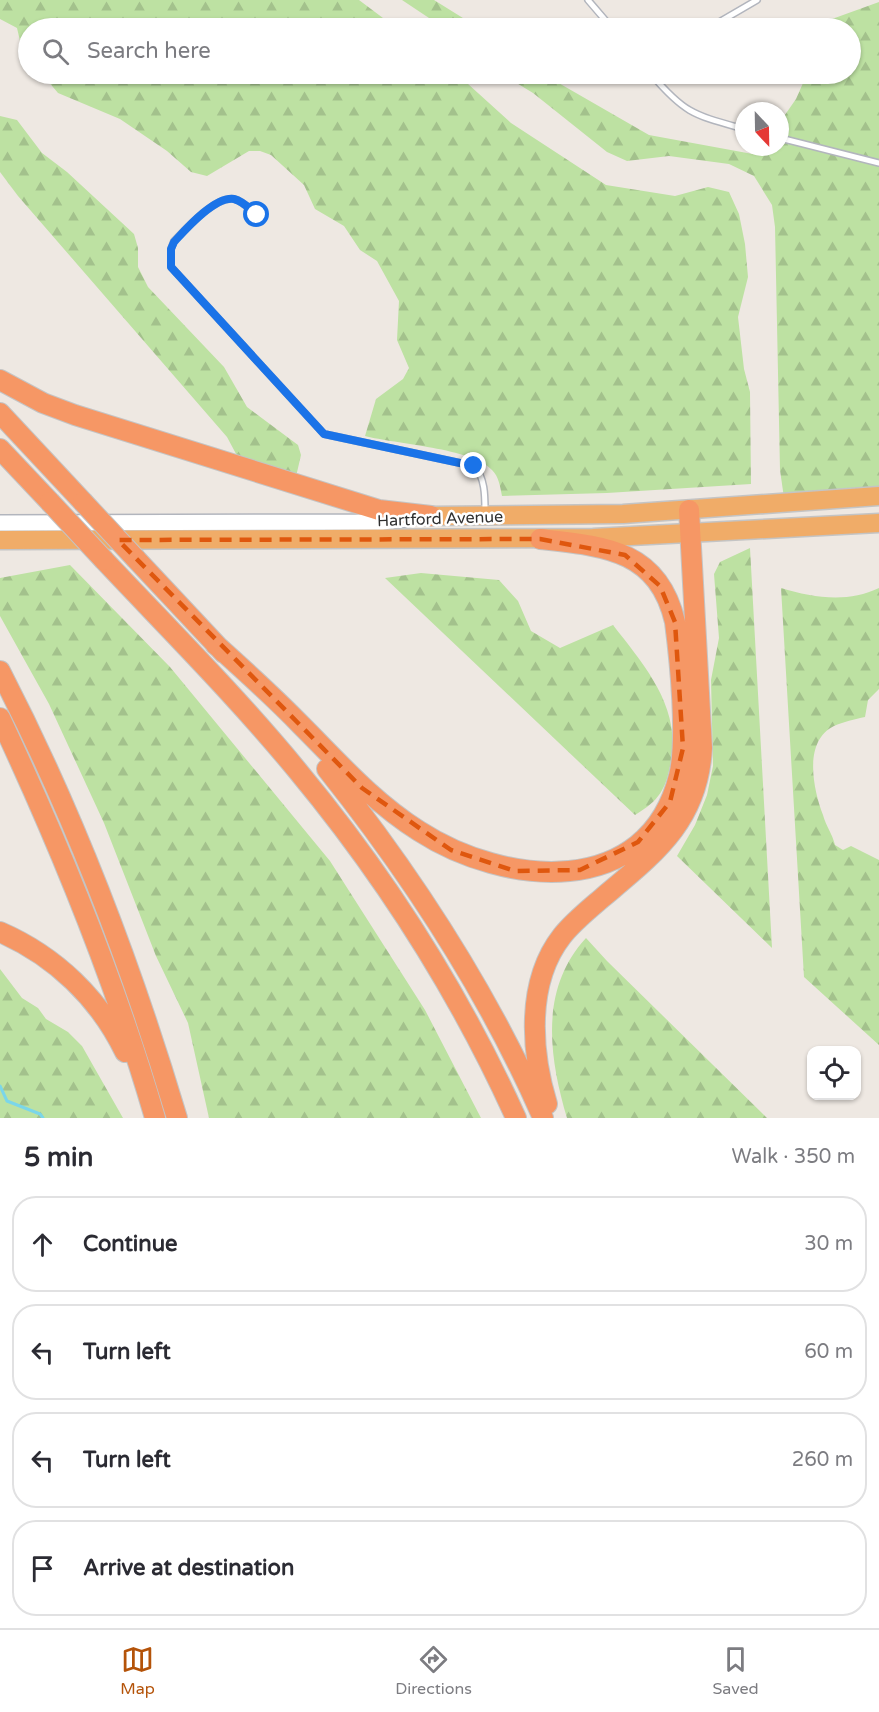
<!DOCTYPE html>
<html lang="en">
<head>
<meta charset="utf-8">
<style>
	body { margin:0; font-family:"Varela Round",sans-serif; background:#f2f2f3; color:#2b2b33 }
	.controls { position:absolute; right:18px; bottom:18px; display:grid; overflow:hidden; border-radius:12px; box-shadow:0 2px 4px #0004 }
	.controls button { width:54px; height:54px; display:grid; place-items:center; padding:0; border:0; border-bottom:2px solid #e1e1e2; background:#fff; color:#2b2b33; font:30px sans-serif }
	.compass { position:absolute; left:735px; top:102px; width:54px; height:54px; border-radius:50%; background:#fff; box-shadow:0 2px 4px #0004; rotate:158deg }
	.stop { position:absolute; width:18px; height:18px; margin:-14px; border:4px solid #1a73e8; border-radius:50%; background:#fff }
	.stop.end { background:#1a73e8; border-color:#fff; box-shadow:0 2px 6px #0008 }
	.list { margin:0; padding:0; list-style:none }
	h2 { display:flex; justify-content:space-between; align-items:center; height:78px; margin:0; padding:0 24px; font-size:26px }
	h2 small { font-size:20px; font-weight:400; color:#7c7c81 }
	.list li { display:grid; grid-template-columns:39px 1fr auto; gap:18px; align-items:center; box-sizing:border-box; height:96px; margin:0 12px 12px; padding:0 12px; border:2px solid #e1e1e2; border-radius:24px }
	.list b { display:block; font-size:22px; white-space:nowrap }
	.list em { font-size:20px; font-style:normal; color:#7c7c81 }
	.icon { flex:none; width:33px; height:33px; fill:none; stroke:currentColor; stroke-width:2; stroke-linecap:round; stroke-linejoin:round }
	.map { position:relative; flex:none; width:879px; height:1118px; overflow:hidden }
	.search { position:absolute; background:#fff; box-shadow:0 2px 4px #0004; left:18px; right:18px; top:18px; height:66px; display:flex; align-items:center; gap:15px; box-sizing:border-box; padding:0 21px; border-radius:33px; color:#7c7c81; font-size:22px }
	.sheet { height:510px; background:#fff }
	nav { display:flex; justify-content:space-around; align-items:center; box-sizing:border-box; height:84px; border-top:2px solid #e1e1e2; background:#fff; font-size:16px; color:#7c7c81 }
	nav a { display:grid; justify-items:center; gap:3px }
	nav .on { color:#b45309 }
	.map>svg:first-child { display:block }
	.forest { fill:url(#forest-firs) }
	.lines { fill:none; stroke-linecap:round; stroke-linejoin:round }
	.stream { stroke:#7bd6e9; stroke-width:3 }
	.service-casing { stroke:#b2b5bd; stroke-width:8 }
	.secondary-casing { stroke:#b2b5bd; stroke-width:18 }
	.trunk-casing { stroke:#c4c4c4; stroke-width:21 }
	.motorway-casing { stroke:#c4c4c4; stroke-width:22 }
	.service { stroke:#fff; stroke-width:5 }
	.secondary { stroke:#fff; stroke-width:15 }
	.trunk { stroke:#f0ac68; stroke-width:18 }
	.motorway { stroke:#f69765; stroke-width:20 }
	.motorway-bridge-casing { stroke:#c4c4c4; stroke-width:22; stroke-linecap:butt }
	.motorway-bridge { stroke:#f69765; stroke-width:20 }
	.route { stroke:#1a73e8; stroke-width:8 }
	.marked { fill:none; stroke:#df570e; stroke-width:4.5; stroke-dasharray:12 8; stroke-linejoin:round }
	.labels { text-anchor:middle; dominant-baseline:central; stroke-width:5; stroke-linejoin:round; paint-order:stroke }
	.street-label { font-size:16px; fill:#2e2e2e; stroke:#fff }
</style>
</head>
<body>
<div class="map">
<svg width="879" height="1118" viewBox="0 0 879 1118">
	<defs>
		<pattern id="forest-firs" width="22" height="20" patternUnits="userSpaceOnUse" patternTransform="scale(1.5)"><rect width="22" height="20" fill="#bde1a2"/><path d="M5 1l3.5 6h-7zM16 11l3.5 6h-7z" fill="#a3c18c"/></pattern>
	</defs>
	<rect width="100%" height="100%" fill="#eee8e2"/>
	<path class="forest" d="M0,0H359L383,18L407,28H28V61L24,58L17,28L0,19Z
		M402,0H434L479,28H444Z
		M879,2V493L784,498L780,470L775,227L772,205L754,176L729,164L669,156L627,161L607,152L533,93L502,74H543L649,135L758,155L764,147H780V122L796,99L807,74H850V28H827L832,19Z
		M42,74H457L511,123L606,185L675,196L708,187L729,192L739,214L745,244L748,277L738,317L744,369L750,392L751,484L607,493L502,496C500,486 499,477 492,470C472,448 395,444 365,436L376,399L403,379L409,368L397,340L399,301L377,261L360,250L344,226L315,209L304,185L271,155L260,151H249L207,176L191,172L167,151L120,119L58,93Z
		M0,116L17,120L42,153L67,172L134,234L138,248V267L148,287L224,367L247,407L298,445L301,455L295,481L242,465L227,437L18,196L0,172Z
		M750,548L772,948L677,856L695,825L707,795L713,766L711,680L719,638L714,574L720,562Z
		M70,565L170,667L330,861L425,1010L481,1118H209L188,1023L156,956L104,823L49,704L0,616V578Z
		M421,573L499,580L518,601L531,631L560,648L613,625C644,665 681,706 671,761C666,789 660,800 635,815L385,578Z
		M781,588C814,598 848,603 879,588V689L868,700L865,717C855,719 843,722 834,726C803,741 813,789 823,815C826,826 832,833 835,845L843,850L851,846L879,860V1045L804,977Z
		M586,938L607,961L767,1118H567C549,1057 539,989 586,938Z
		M0,969L22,998L38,1008L46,1019L68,1032L82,1046L123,1118H0Z"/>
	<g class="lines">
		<path class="stream" d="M0,1086L7,1101L40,1114L43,1118"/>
		<g class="service-casing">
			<path id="service" d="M588,0L612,28
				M709,28L757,0
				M651,74C685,114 694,115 744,129
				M780,138L879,163
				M257,215C250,209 243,201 234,199C215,196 186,229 174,241L171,249V267L324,434L474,466C485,477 485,496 485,511"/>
		</g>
		<g class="secondary-casing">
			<path id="secondary" d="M0,523L382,522L407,519"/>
		</g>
		<g class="trunk-casing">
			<path id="trunk" d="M431,516L623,514L879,496
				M0,540L593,538L879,523"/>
		</g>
		<g class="motorway-casing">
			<path id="motorway" d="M0,380L43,403L75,415L379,510L431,516
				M0,413L83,502
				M0,449L50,502
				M136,559L224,653
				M104,560C169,629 237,697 297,770C385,876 459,992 516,1118
				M215,644C244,670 274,697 301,725C339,763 373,802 419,831C504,886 648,901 679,776C688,739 680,661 675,622C658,549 603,546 540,539
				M0,671C74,814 131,964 177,1118
				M0,718C61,848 115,980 155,1118
				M327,769C413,877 488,992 543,1118
				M0,932C55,956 99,998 125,1052
				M547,1104C531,1051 526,982 562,936C573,922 588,910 602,898C654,854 698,822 702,748L689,510"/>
		</g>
		<use href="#service" class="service"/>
		<use href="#secondary" class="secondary"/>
		<use href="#trunk" class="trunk"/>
		<use href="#motorway" class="motorway"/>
		<g class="motorway-bridge-casing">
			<path id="motorway-bridge" d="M50,502L104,560
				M83,502L136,559"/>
		</g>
		<use href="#motorway-bridge" class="motorway-bridge"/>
	</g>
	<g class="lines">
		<path class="route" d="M257,215C250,209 243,201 234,199C215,196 186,229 174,242L171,249V267L324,434L474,466"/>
	</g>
	<path class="marked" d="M540,539L625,555L660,586L675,622L683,748L670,802L638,842L580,870L515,871L451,850L362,788L118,540Z"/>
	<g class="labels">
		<g class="street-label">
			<text transform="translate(440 519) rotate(-2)">Hartford Avenue</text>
		</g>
	</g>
</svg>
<div class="controls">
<button><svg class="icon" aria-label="locate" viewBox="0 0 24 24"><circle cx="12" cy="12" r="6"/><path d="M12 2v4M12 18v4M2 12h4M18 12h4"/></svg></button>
</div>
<svg class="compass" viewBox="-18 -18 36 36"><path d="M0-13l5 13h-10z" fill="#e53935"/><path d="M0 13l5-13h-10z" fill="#7c7c81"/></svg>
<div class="stop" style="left:257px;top:215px"></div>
<div class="stop end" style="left:474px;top:466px"></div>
<div class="search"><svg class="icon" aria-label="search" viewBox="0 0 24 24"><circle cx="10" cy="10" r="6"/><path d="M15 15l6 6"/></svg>Search here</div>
</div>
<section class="sheet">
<h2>5 min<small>Walk · 350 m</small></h2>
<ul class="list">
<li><svg class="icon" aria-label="ahead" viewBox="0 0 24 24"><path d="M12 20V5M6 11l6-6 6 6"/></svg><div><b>Continue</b></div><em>30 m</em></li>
<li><svg class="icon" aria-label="left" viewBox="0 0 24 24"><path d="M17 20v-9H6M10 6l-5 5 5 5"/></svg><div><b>Turn left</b></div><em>60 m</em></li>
<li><svg class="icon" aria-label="left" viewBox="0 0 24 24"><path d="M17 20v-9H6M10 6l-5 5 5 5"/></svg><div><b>Turn left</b></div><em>260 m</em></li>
<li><svg class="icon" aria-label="arrive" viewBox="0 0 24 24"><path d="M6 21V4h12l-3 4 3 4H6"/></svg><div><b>Arrive at destination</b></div></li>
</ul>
</section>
<nav>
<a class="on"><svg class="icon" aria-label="map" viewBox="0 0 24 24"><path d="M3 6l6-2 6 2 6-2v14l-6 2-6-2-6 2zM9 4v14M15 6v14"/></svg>Map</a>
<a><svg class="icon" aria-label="directions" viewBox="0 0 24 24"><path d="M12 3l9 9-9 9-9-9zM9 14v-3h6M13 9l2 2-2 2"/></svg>Directions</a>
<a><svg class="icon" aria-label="saved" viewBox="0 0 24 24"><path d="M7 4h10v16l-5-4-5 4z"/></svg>Saved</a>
</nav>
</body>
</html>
